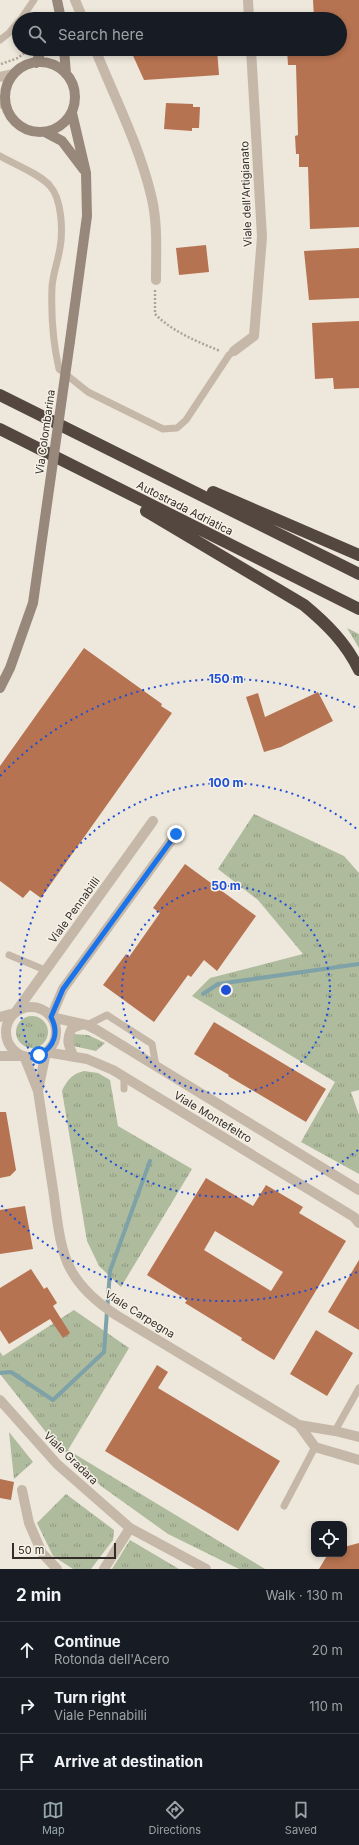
<!DOCTYPE html>
<html lang="en">
<head>
<meta charset="utf-8">
<style>
	body { margin:0; font-family:Inter,sans-serif; background:#242831; color:#f1f3f6 }
	.controls { position:absolute; right:12px; bottom:12px; display:grid; overflow:hidden; border-radius:8px; box-shadow:0 2px 6px #0003 }
	.controls button { width:36px; height:36px; display:grid; place-items:center; padding:0; border:0; border-bottom:1px solid #363941; background:#171b24; color:#f1f3f6; font:20px sans-serif }
	.scale { position:absolute; left:12px; bottom:10px; width:104px; box-sizing:border-box; padding-left:4px; border:2px solid #332c28; border-top:0; font-size:11px; line-height:14px; white-space:nowrap; color:#332c28; -webkit-text-stroke:3px #f6f1e7; paint-order:stroke }
	.stop { position:absolute; width:12px; height:12px; margin:-9px; border:3px solid #1a73e8; border-radius:50%; background:#fff }
	.stop.end { background:#1a73e8; border-color:#fff; box-shadow:0 1px 4px #0008 }
	.list { margin:0; padding:0; list-style:none }
	h2 { display:flex; justify-content:space-between; align-items:center; height:52px; margin:0; padding:0 16px; font-size:17px }
	h2 small { font-size:13px; font-weight:400; color:#9ea1a6 }
	.list li { display:grid; grid-template-columns:26px 1fr auto; gap:12px; align-items:center; box-sizing:border-box; height:56px; padding:0 16px; border-top:1px solid #363941 }
	.list b { display:block; font-size:15px; white-space:nowrap }
	.list p { margin:0; font-size:13px; white-space:nowrap; color:#9ea1a6 }
	.list em { font-size:13px; font-style:normal; color:#9ea1a6 }
	.icon { flex:none; width:22px; height:22px; fill:none; stroke:currentColor; stroke-width:2; stroke-linecap:round; stroke-linejoin:round }
	.map { position:relative; flex:none; width:359px; height:1569px; overflow:hidden }
	.search { position:absolute; background:#171b24; box-shadow:0 2px 6px #0003; left:12px; right:12px; top:12px; height:44px; display:flex; align-items:center; gap:10px; box-sizing:border-box; padding:0 14px; border-radius:22px; color:#9ea1a6; font-size:15px }
	.sheet { height:220px; background:#171b24 }
	nav { display:flex; justify-content:space-around; align-items:center; box-sizing:border-box; height:56px; border-top:1px solid #363941; background:#171b24; font-size:11px; color:#9ea1a6 }
	nav a { display:grid; justify-items:center; gap:2px }
	nav .on { color:#94a6ab }
	.map>svg:first-child { display:block }
	.grass { fill:url(#grass-tufts) }
	.lines { fill:none; stroke-linecap:round; stroke-linejoin:round }
	.stream { stroke:#7ea2a7; stroke-width:4 }
	.building { fill:#b67351; fill-rule:evenodd }
	.path { stroke:#b0a293; stroke-width:2.5; stroke-dasharray:2 2; stroke-linecap:butt }
	.lane { stroke:#c5b8a9; stroke-width:7 }
	.street { stroke:#c5b8a9; stroke-width:10 }
	.secondary { stroke:#98887b; stroke-width:10 }
	.highway { stroke:#534740; stroke-width:12 }
	.secondary-bridge { stroke:#98887b; stroke-width:10 }
	.route { stroke:#1a73e8; stroke-width:5 }
	.ring { fill:none; stroke:#1d4ed8; stroke-width:2; stroke-dasharray:2 4 }
	.labels { text-anchor:middle; dominant-baseline:central; stroke-width:3; stroke-linejoin:round; paint-order:stroke }
	.street-label { font-size:11px; fill:#332c28; stroke:#f6f1e7 }
	.centre { fill:#1d4ed8; stroke:#f6f1e7; stroke-width:2 }
	.ring-label { font-size:12px; text-anchor:middle; font-weight:bold; fill:#1d4ed8; stroke:#f6f1e7; stroke-width:3; stroke-linejoin:round; paint-order:stroke }
</style>
</head>
<body>
<div class="map">
<svg width="359" height="1569" viewBox="0 0 359 1569">
	<defs>
		<pattern id="grass-tufts" width="24" height="20" patternUnits="userSpaceOnUse"><rect width="24" height="20" fill="#aebb9d"/><path d="M3 7l-1-3M5 7V3M7 7l1-3M15 17l-1-3M17 17v-4M19 17l1-3" fill="none" stroke="#8e9880"/></pattern>
	</defs>
	<rect width="100%" height="100%" fill="#eee7db"/>
	<path class="grass" d="M347,628L359,634V648Z
		M254,814L344,856L359,873V1090L351,1092L359,1115V1174L301,1142L335,1082L192,996L210,978L303,954L258,900L218,869Z
		M16 1032a16 16 0 1 1 32 0a16 16 0 1 1-32 0Z
		M73,1034L88,1035L105,1043L96,1051L73,1046Z
		M84,1071L98,1073L110,1080L118,1126L192,1169L121,1287L99,1266L87,1241L62,1091C67,1080 72,1074 84,1071Z
		M74,1310L129,1348L68,1450L265,1569H239L168,1534L101,1486L49,1436L0,1374V1352L3,1356Z
		M9,1432L33,1462L14,1479Z
		M66,1494L114,1530L113,1540L91,1569H73L53,1556L37,1523Z
		M130,1540L179,1569H112Z"/>
	<g class="lines">
		<path class="stream" d="M203,994L218,984L359,964
			M0,1373L11,1372L53,1400L104,1352L110,1271L150,1161"/>
	</g>
	<path class="building" d="M313,0H359V227L310,229L308,167H299V154H296L295,136L298,135L296,65H288L287,49H340V19H314Z
		M130,49H217L219,75L144,80Z
		M166,103L193,104V107H200L199,128H192V131L164,129Z
		M206,245L209,272L179,275L176,248Z
		M359,248V298L309,300L304,251Z
		M359,321V388L334,389L333,378L315,379L312,323Z
		M84,648L162,704L161,706L172,713L41,898L30,890L23,898L0,881V766Z
		M318,692L333,721L281,747L264,752L246,697L258,693L265,717Z
		M185,864L256,916L217,971L204,960L191,977L188,975L154,1022L103,985L126,954L129,957L160,913L153,908Z
		M214,1022L326,1089L306,1122L228,1076L229,1075L194,1054Z
		M0,1112H6L16,1170L10,1176L0,1178Z
		M206,1178L253,1206L266,1185L303,1207L299,1213L346,1241L274,1360L241,1340L242,1338L185,1303L187,1300L147,1275ZM215,1231L283,1272L271,1291L204,1250Z
		M25,1206L33,1249L0,1254V1210Z
		M359,1260V1330L328,1312Z
		M31,1269L44,1289L47,1287L57,1303L53,1306L70,1333L63,1338L50,1319L9,1344L0,1330V1288Z
		M316,1330L353,1353L327,1396L290,1374Z
		M157,1365L168,1372L158,1388L280,1461L238,1531L105,1451Z
		M0,1479L14,1482L11,1500L0,1498Z
		M359,1543V1569H319L328,1554H344V1547Z"/>
	<g class="lines">
		<path class="path" d="M1,64L18,58L28,50
			M155,290V314C173,332 196,341 220,351"/>
		<path class="lane" d="M21,19L34,0
			M0,40L9,33L19,21
			M0,156C14,164 40,174 50,186C62,199 63,231 60,248C58,261 53,273 52,287C51,314 53,343 59,369L88,392L163,429L177,428L186,420L229,355L234,351
			M9,955L45,970
			M87,1025L107,1015L152,1044L156,1066
			M124,1089V1078
			M335,1431L359,1388
			M284,1506L315,1447"/>
		<path class="street" d="M75,0L83,19
			M248,0L249,19
			M95,49C114,96 139,145 151,195C158,222 156,252 156,280
			M0,77L13,74
			M0,102L6,106
			M234,351L254,336L262,237L251,49
			M176,834L63,989L51,1017L87,1025L97,1030L359,1190
			M6 1032a25 25 0 1 1 50 0a25 25 0 1 1-50 0Z
			M0,1017L15,1013L153,821
			M0,1056H24L38,1091L46,1052L87,1059L113,1070L354,1217L359,1223
			M74,1057C68,1045 66,1040 72,1028L83,1024
			M38,1091C43,1126 49,1161 54,1196C57,1219 60,1251 71,1270C81,1289 98,1303 116,1315L299,1425L335,1431L359,1437
			M0,1400L57,1464L130,1528L206,1569
			M299,1425L315,1447L359,1460
			M22,1490L29,1523L42,1553L57,1569
			M104,1569L130,1528"/>
		<path class="secondary" d="M57,0L61,19
			M64,49L66,74
			M5 97a35 35 0 1 1 70 0a35 35 0 1 1-70 0Z
			M36,63L42,49
			M45,132L62,141L84,170
			M70,341L87,216L86,173L72,113
			M0,688L10,668L33,603L46,511"/>
		<path class="highway" d="M0,395L359,574
			M0,429L359,609
			M213,492L359,555
			M146,511L304,605C327,624 346,643 359,670"/>
		<path class="secondary-bridge" d="M46,511L70,341"/>
	</g>
	<g class="lines">
		<path class="route" d="M39,1055C55,1047 59,1032 51,1017L63,989L176,834"/>
	</g>
	<g class="ring">
		<circle cx="226" cy="990" r="104"/>
		<path d="M358 1150A207 207 0 1 1 358 830"/>
		<path d="M357 1272A311 311 0 0 1 0 1204M0 776A311 311 0 0 1 357 708"/>
	</g>
	<g class="labels">
		<g class="street-label">
			<text transform="translate(246 194) rotate(-92)">Viale dell'Artigianato</text>
			<text transform="translate(45 432) rotate(-82)">Via Colombarina</text>
			<text transform="translate(185 508) rotate(27)">Autostrada Adriatica</text>
			<text transform="translate(74 910) rotate(-54)">Viale Pennabilli</text>
			<text transform="translate(213 1117) rotate(31)">Viale Montefeltro</text>
			<text transform="translate(140 1314) rotate(32)">Viale Carpegna</text>
			<text transform="translate(71 1458) rotate(44)">Viale Gradara</text>
		</g>
	</g>
	<circle cx="226" cy="990" r="6" class="centre"/>
	<g class="ring-label">
		<text x="226" y="683">150 m</text>
		<text x="226" y="787">100 m</text>
		<text x="226" y="890">50 m</text>
	</g>
</svg>
<div class="controls">
<button><svg class="icon" aria-label="locate" viewBox="0 0 24 24"><circle cx="12" cy="12" r="6"/><path d="M12 2v4M12 18v4M2 12h4M18 12h4"/></svg></button>
</div>
<div class="scale">50 m</div>
<div class="stop" style="left:39px;top:1055px"></div>
<div class="stop end" style="left:176px;top:834px"></div>
<div class="search"><svg class="icon" aria-label="search" viewBox="0 0 24 24"><circle cx="10" cy="10" r="6"/><path d="M15 15l6 6"/></svg>Search here</div>
</div>
<section class="sheet">
<h2>2 min<small>Walk · 130 m</small></h2>
<ul class="list">
<li><svg class="icon" aria-label="ahead" viewBox="0 0 24 24"><path d="M12 20V5M6 11l6-6 6 6"/></svg><div><b>Continue</b><p>Rotonda dell'Acero</p></div><em>20 m</em></li>
<li><svg class="icon" aria-label="right" viewBox="0 0 24 24"><path d="M7 20v-9h11M14 6l5 5-5 5"/></svg><div><b>Turn right</b><p>Viale Pennabilli</p></div><em>110 m</em></li>
<li><svg class="icon" aria-label="arrive" viewBox="0 0 24 24"><path d="M6 21V4h12l-3 4 3 4H6"/></svg><div><b>Arrive at destination</b></div></li>
</ul>
</section>
<nav>
<a class="on"><svg class="icon" aria-label="map" viewBox="0 0 24 24"><path d="M3 6l6-2 6 2 6-2v14l-6 2-6-2-6 2zM9 4v14M15 6v14"/></svg>Map</a>
<a><svg class="icon" aria-label="directions" viewBox="0 0 24 24"><path d="M12 3l9 9-9 9-9-9zM9 14v-3h6M13 9l2 2-2 2"/></svg>Directions</a>
<a><svg class="icon" aria-label="saved" viewBox="0 0 24 24"><path d="M7 4h10v16l-5-4-5 4z"/></svg>Saved</a>
</nav>
</body>
</html>
